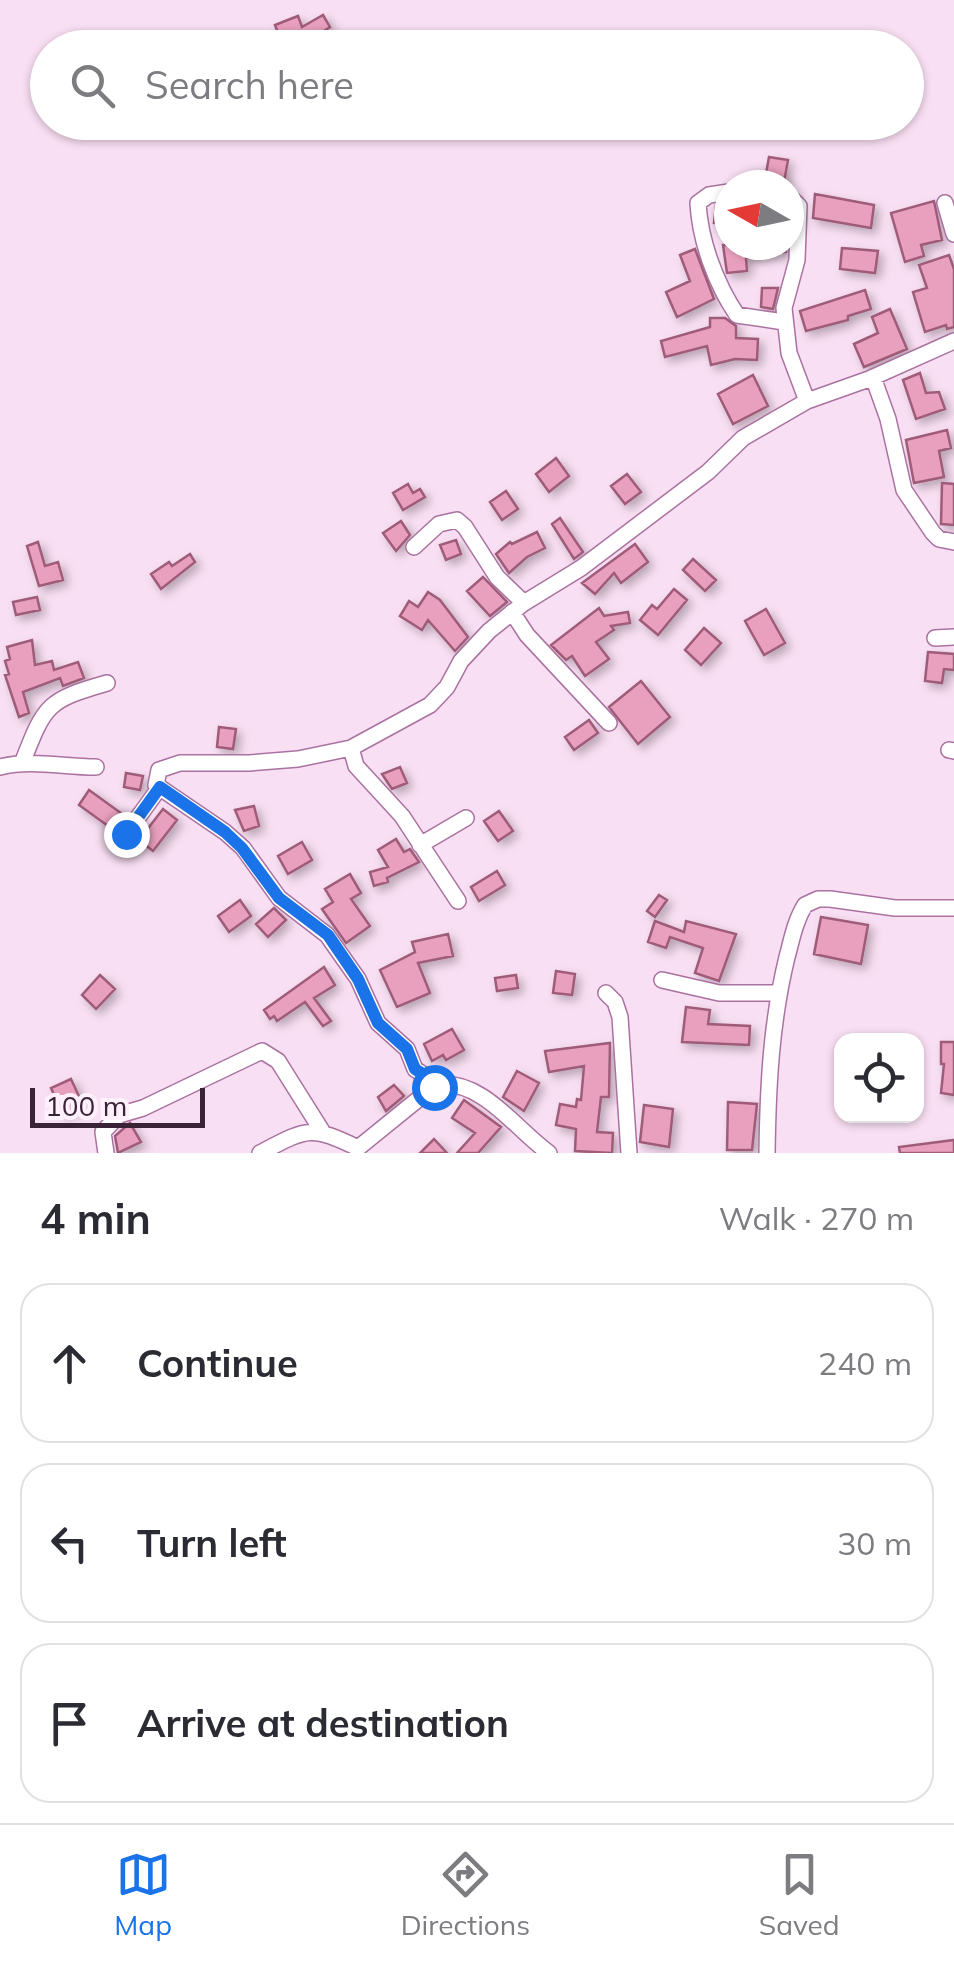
<!DOCTYPE html>
<html lang="en">
<head>
<meta charset="utf-8">
<style>
	body { margin:0; font-family:Mulish,sans-serif; background:#f7f7f7; color:#2b2b33 }
	.controls { position:absolute; right:30px; bottom:30px; display:grid; overflow:hidden; border-radius:20px; box-shadow:0 2px 8px #0004 }
	.controls button { width:90px; height:90px; display:grid; place-items:center; padding:0; border:0; border-bottom:2px solid #e1e1e2; background:#fff; color:#2b2b33; font:50px sans-serif }
	.compass { position:absolute; left:714px; top:170px; width:90px; height:90px; border-radius:50%; background:#fff; box-shadow:0 2px 8px #0004; rotate:279deg }
	.scale { position:absolute; left:30px; bottom:25px; width:175px; box-sizing:border-box; padding-left:10px; border:5px solid #3b2337; border-top:0; font-size:28px; line-height:35px; white-space:nowrap; color:#3b2337; -webkit-text-stroke:8px #fef1fb; paint-order:stroke }
	.stop { position:absolute; width:30px; height:30px; margin:-22px; border:8px solid #1a73e8; border-radius:50%; background:#fff }
	.stop.end { background:#1a73e8; border-color:#fff; box-shadow:0 2px 10px #0008 }
	.list { margin:0; padding:0; list-style:none }
	h2 { display:flex; justify-content:space-between; align-items:center; height:130px; margin:0; padding:0 40px; font-size:42px }
	h2 small { font-size:32px; font-weight:400; color:#7c7c81 }
	.list li { display:grid; grid-template-columns:65px 1fr auto; gap:30px; align-items:center; box-sizing:border-box; height:160px; margin:0 20px 20px; padding:0 20px; border:2px solid #e1e1e2; border-radius:30px }
	.list b { display:block; font-size:38px; white-space:nowrap }
	.list em { font-size:32px; font-style:normal; color:#7c7c81 }
	.icon { flex:none; width:55px; height:55px; fill:none; stroke:currentColor; stroke-width:2; stroke-linecap:round; stroke-linejoin:round }
	.map { position:relative; flex:none; width:954px; height:1153px; overflow:hidden }
	.search { position:absolute; background:#fff; box-shadow:0 2px 8px #0004; left:30px; right:30px; top:30px; height:110px; display:flex; align-items:center; gap:25px; box-sizing:border-box; padding:0 35px; border-radius:55px; color:#7c7c81; font-size:38px }
	.sheet { height:670px; background:#fff }
	nav { display:flex; justify-content:space-around; align-items:center; box-sizing:border-box; height:140px; border-top:2px solid #e1e1e2; background:#fff; font-size:28px; color:#7c7c81 }
	nav a { display:grid; justify-items:center; gap:5px }
	nav .on { color:#1a73e8 }
	.map>svg:first-child { display:block }
	.building { fill:#e9a0be; stroke:#9f5c79; stroke-width:2.5; filter:url(#shadow) }
	.lines { fill:none; stroke-linecap:round; stroke-linejoin:round }
	.minor-casing { stroke:#aa72a0; stroke-width:18 }
	.minor { stroke:#fff; stroke-width:15 }
	.route { stroke:#1a73e8; stroke-width:12 }
</style>
</head>
<body>
<div class="map">
<svg width="954" height="1153" viewBox="0 0 954 1153">
	<defs>
		<filter id="shadow"><feDropShadow dx="4.5" dy="4.5" stdDeviation="5" flood-color="#0004"/></filter>
	</defs>
	<rect width="100%" height="100%" fill="#f9dff3"/>
	<path class="building" d="M323,15L330,27L313,38L283,47L275,25L298,16L302,27Z
		M769,157L788,160L784,182L765,179Z
		M815,194L874,205L871,228L813,218Z
		M934,201L942,240L921,245L924,256L905,262L891,213Z
		M729,203V225L714,223L716,205Z
		M723,245H786V252L746,258L747,271L727,273Z
		M842,248L878,251L875,273L840,269Z
		M695,249L714,299L677,317L666,292L690,281L680,255Z
		M949,255L954,269V327L947,329L946,325L925,332L913,292L927,288L919,265Z
		M762,288H778L773,309L761,307Z
		M865,290L871,309L848,316V320L806,331L800,311Z
		M890,309L907,349L864,367L854,344L878,333L872,317Z
		M710,318H725L736,326V338L758,339L757,360L735,359L711,365L707,346L665,357L661,341L710,327Z
		M920,373L926,393L939,392L945,409L916,419L903,380Z
		M753,375L768,406L733,424L718,394Z
		M947,430L951,448L939,451L944,477L914,483L906,440Z
		M556,458L569,476L549,492L536,474Z
		M627,474L641,492L625,504L611,486Z
		M942,483L954,484V525L941,524Z
		M408,484L413,493L420,489L425,497L403,510L393,493Z
		M506,491L518,509L502,520L490,502Z
		M560,518L583,552L574,559L552,524Z
		M401,521L410,535L396,551L383,533Z
		M537,532L545,548L527,557L509,573L496,554L510,542L512,544Z
		M456,540L461,554L446,560L440,545Z
		M38,542L45,566L58,562L63,580L39,586L27,546Z
		M635,544L648,562L621,583L614,573L595,594L582,583Z
		M190,554L195,562L161,589L151,574L169,562L172,566Z
		M693,559L716,580L705,591L683,570Z
		M483,577L507,602L490,616L467,591Z
		M674,589L687,600L658,635L640,620L652,605L657,609Z
		M428,592L440,600L468,637L455,651L428,620L422,630L400,616L409,601L418,607Z
		M37,597L40,610L16,615L13,602Z
		M599,608L604,616L628,612L630,623L611,626L614,630L596,642L609,659L585,676L572,656L566,660L551,645Z
		M766,609L785,643L764,655L745,621Z
		M704,628L721,643L701,665L685,650Z
		M32,640L35,665L52,661L54,670L78,662L84,678L63,686L60,678L23,692L29,713L19,717L5,675L9,674L5,661L10,659L7,647Z
		M928,652L954,654V670L944,669L942,683L925,681Z
		M641,681L670,717L638,744L609,707Z
		M589,720L598,733L574,750L565,737Z
		M219,727L236,729L233,749L217,747Z
		M400,767L407,783L392,789L382,774Z
		M126,773L143,776L140,790L124,787Z
		M89,790L125,816L115,831L79,805Z
		M254,806L259,826L244,831L235,810Z
		M163,809L177,820L153,851L139,840Z
		M499,811L513,831L498,841L484,821Z
		M396,839L404,852L410,849L419,862L387,878L388,882L374,886L370,872L388,867L378,850Z
		M302,842L312,860L288,874L278,856Z
		M497,871L505,885L479,901L471,887Z
		M350,874L361,893L351,899L370,926L346,943L322,909L333,902L325,889Z
		M659,895L667,900L655,917L647,911Z
		M240,900L251,916L229,932L218,916Z
		M274,908L286,920L268,937L256,924Z
		M821,917L868,925L861,964L814,954Z
		M655,921L684,932L686,921L736,934L719,981L695,973L703,948L670,937L666,948L648,942Z
		M448,934L453,956L418,963L430,993L397,1007L380,970L415,952L412,942Z
		M324,967L335,985L314,998L331,1021L323,1026L305,1002L277,1021L274,1016L270,1019L264,1010Z
		M556,971L575,974L572,995L553,993Z
		M100,975L115,989L96,1009L82,995Z
		M516,975L518,988L497,991L495,978Z
		M686,1007L710,1010L708,1024L750,1026L749,1045L682,1042Z
		M452,1029L464,1050L446,1060L443,1055L432,1061L424,1044Z
		M941,1042H954V1095L941,1093L944,1064H941Z
		M610,1043L609,1097H601L597,1132L613,1133L612,1153L575,1151L576,1129L556,1125L560,1104L576,1107L577,1099L581,1100L584,1066L549,1072L545,1051Z
		M517,1071L539,1083L524,1111L503,1097Z
		M71,1079L83,1105L63,1114L51,1088Z
		M394,1085L404,1096L386,1111L378,1097Z
		M464,1100L501,1127L478,1153H457L475,1133L452,1118Z
		M728,1102L757,1104L752,1150H727Z
		M644,1105L673,1109L669,1147L640,1142Z
		M130,1123L141,1142L118,1153L115,1136Z
		M434,1139L447,1153H420Z
		M954,1140V1153H900L899,1147Z"/>
	<g class="lines">
		<g class="minor-casing">
			<path id="minor" d="M729,192L709,195L698,203C700,241 716,284 737,315L784,322
				M789,196L799,206L797,260L784,308L789,353L807,401
				M945,203L954,234
				M873,377L888,419L904,490L933,533L939,539L954,542
				M414,547L439,524L457,520L465,527L497,577L524,603
				M512,612L527,635L609,723
				M935,638L954,637
				M351,748L356,766L402,816L458,901
				M949,750L954,751
				M23,761C45,704 48,700 107,683
				M0,767C31,759 63,767 96,767
				M126,834L160,787
				M420,845L466,818
				M662,980L719,993H778
				M606,993L615,1002L620,1017L629,1153
				M437,1084L415,1069L407,1049L378,1023L358,979L327,935L279,898L243,848L225,832L156,785L159,770L180,763H249L298,759L351,748L430,705L447,687L461,661L489,631L524,603L581,568L708,472L743,438L807,401L869,379L954,341
				M106,1153L103,1132L119,1115L143,1108L262,1051L278,1061L322,1131
				M260,1153C308,1128 310,1125 358,1148L437,1084C485,1081 514,1128 549,1153
				M767,1153C768,1085 771,1023 787,957C792,939 795,921 805,905L818,899H830L895,908H954"/>
		</g>
		<use href="#minor" class="minor"/>
	</g>
	<g class="lines">
		<path class="route" d="M126,834L160,787L225,832L242,848L279,898L328,935L358,979L378,1023L407,1049L415,1069L438,1084L434,1087"/>
	</g>
</svg>
<div class="controls">
<button><svg class="icon" aria-label="locate" viewBox="0 0 24 24"><circle cx="12" cy="12" r="6"/><path d="M12 2v4M12 18v4M2 12h4M18 12h4"/></svg></button>
</div>
<svg class="compass" viewBox="-18 -18 36 36"><path d="M0-13l5 13h-10z" fill="#e53935"/><path d="M0 13l5-13h-10z" fill="#7c7c81"/></svg>
<div class="scale">100 m</div>
<div class="stop" style="left:434px;top:1087px"></div>
<div class="stop end" style="left:126px;top:834px"></div>
<div class="search"><svg class="icon" aria-label="search" viewBox="0 0 24 24"><circle cx="10" cy="10" r="6"/><path d="M15 15l6 6"/></svg>Search here</div>
</div>
<section class="sheet">
<h2>4 min<small>Walk · 270 m</small></h2>
<ul class="list">
<li><svg class="icon" aria-label="ahead" viewBox="0 0 24 24"><path d="M12 20V5M6 11l6-6 6 6"/></svg><div><b>Continue</b></div><em>240 m</em></li>
<li><svg class="icon" aria-label="left" viewBox="0 0 24 24"><path d="M17 20v-9H6M10 6l-5 5 5 5"/></svg><div><b>Turn left</b></div><em>30 m</em></li>
<li><svg class="icon" aria-label="arrive" viewBox="0 0 24 24"><path d="M6 21V4h12l-3 4 3 4H6"/></svg><div><b>Arrive at destination</b></div></li>
</ul>
</section>
<nav>
<a class="on"><svg class="icon" aria-label="map" viewBox="0 0 24 24"><path d="M3 6l6-2 6 2 6-2v14l-6 2-6-2-6 2zM9 4v14M15 6v14"/></svg>Map</a>
<a><svg class="icon" aria-label="directions" viewBox="0 0 24 24"><path d="M12 3l9 9-9 9-9-9zM9 14v-3h6M13 9l2 2-2 2"/></svg>Directions</a>
<a><svg class="icon" aria-label="saved" viewBox="0 0 24 24"><path d="M7 4h10v16l-5-4-5 4z"/></svg>Saved</a>
</nav>
</body>
</html>
